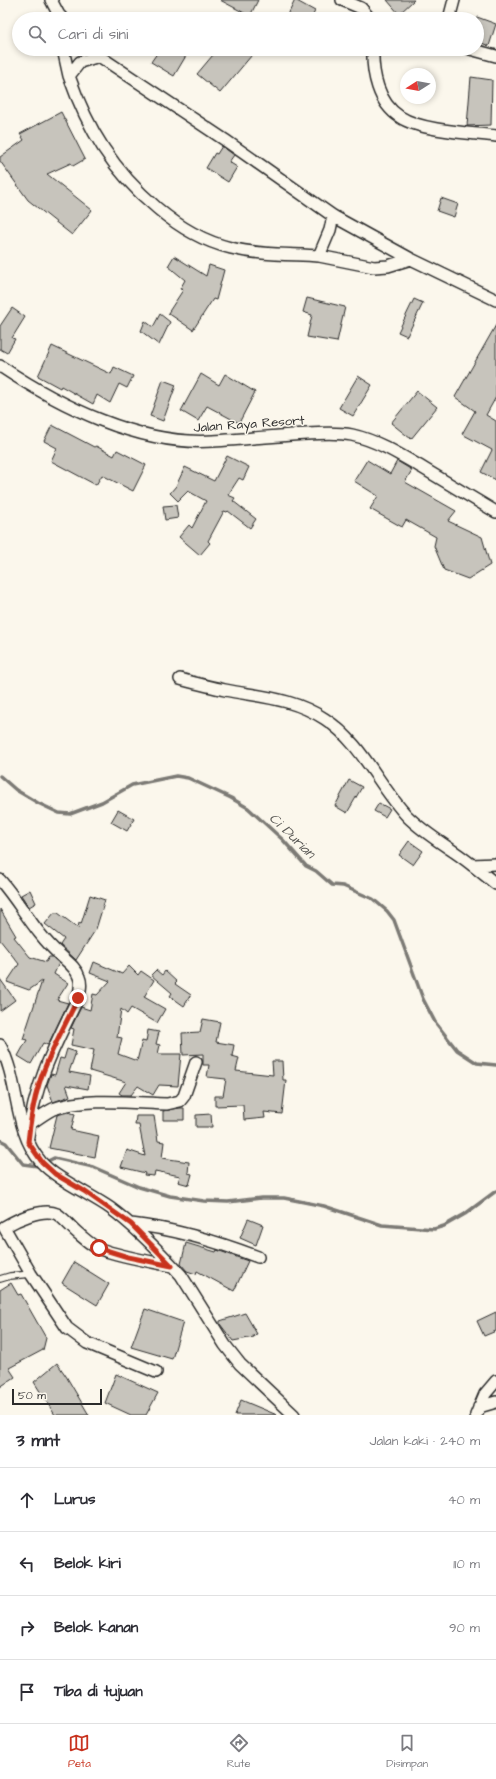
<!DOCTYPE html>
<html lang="id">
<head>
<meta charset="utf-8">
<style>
	body { margin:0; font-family:"Architects Daughter",sans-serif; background:#f2f2f3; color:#2b2b33 }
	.compass { position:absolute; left:400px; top:68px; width:36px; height:36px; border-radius:50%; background:#fff; box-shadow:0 2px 6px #0003; rotate:259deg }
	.scale { position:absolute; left:12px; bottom:10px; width:90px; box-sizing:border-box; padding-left:4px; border:2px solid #2b2b2b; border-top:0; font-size:11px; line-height:14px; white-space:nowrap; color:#2b2b2b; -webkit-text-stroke:3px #fbf7ec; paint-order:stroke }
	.stop { position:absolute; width:12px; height:12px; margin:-9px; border:3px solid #c8321e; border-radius:50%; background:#fff }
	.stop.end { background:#c8321e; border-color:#fff; box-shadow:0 1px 4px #0008 }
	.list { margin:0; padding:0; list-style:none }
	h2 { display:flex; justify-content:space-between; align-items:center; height:52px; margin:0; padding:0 16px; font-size:17px }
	h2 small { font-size:13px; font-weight:400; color:#7c7c81 }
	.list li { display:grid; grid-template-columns:26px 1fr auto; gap:12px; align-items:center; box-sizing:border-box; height:64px; padding:0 16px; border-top:1px solid #e1e1e2 }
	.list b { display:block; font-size:15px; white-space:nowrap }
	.list em { font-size:13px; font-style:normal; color:#7c7c81 }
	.icon { flex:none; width:22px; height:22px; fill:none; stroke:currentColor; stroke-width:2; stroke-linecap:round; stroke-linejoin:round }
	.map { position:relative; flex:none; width:496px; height:1415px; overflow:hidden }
	.search { position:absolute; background:#fff; box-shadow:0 2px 6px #0003; left:12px; right:12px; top:12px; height:44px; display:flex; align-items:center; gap:10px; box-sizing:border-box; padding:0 14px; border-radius:22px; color:#7c7c81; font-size:15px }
	.sheet { height:308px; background:#fff }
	nav { display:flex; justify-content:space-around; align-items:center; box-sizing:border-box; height:56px; border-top:1px solid #e1e1e2; background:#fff; font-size:11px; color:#7c7c81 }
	nav a { display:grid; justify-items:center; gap:2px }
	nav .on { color:#c8321e }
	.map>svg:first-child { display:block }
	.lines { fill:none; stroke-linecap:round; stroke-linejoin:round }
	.stream { stroke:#7b7a75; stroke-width:3.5 }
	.building { fill:#c7c4bc; stroke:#2b2b2b }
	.lane-casing { stroke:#2b2b2b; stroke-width:8 }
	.street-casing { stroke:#2b2b2b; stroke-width:14 }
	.lane { stroke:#fbf7ec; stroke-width:5.5 }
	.street { stroke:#fbf7ec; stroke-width:11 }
	.route { stroke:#c8321e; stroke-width:5 }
	.labels { text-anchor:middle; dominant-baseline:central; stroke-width:3; stroke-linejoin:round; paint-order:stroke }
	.street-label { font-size:13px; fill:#2b2b2b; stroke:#fbf7ec }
	.water-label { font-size:14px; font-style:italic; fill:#5a5956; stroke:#fbf7ec }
</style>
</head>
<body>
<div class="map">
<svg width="496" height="1415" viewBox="0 0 496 1415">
	<rect width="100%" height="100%" fill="#fbf7ec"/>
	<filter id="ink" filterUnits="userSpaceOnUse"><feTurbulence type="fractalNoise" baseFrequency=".025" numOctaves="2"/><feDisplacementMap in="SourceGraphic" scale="8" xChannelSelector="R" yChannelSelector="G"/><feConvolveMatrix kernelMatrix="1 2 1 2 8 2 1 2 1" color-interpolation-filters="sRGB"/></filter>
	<g filter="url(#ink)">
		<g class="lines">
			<path class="stream" d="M0,776L16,790L38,803L59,813L70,814L102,802L132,785L176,776L188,778L231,798L248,808L283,840L306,866L316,871L332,885L343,886L373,899L387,911L394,920L423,999L435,1022L457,1050L477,1063L496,1065
				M0,1140L6,1143L23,1164L38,1166L54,1158L93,1167L139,1187L170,1196L204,1201L228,1202L261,1198H284L324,1206L382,1225L434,1229L444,1226L465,1214L496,1191"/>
		</g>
		<path class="building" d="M220,0H258L250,16Z
			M295,0L315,11L311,19H286Z
			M387,0H414L399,14Z
			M477,17L496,24L489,46L477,41Z
			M160,49H190L174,76L151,62Z
			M218,49H257L220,93L197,74Z
			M471,77L492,80L491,125L467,126Z
			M61,112L85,159L73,166L71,163L47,174L92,210L72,235L28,200L0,161V157L24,140L20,134Z
			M222,146L234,155L229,162L237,167L228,182L206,168L215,153L217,154Z
			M441,198L458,204L454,217L437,211Z
			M174,256L206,276L209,265L224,270L216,300L213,299L193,330L168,313L183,290L180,289L185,280L168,266Z
			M307,298L345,307L337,342L307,337L312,315L303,312Z
			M414,299L423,303L407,336L398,332Z
			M12,308L25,317L12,338L15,339L7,353L0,349V326Z
			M160,314L170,322L159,345L141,331L145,321L153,327Z
			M496,325V397L486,415L496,421V480L481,472L492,450L462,434L475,411L455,397Z
			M52,346L111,374L114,367L133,376L127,388L119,384L110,403L97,395L93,404L61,386L60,388L38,376Z
			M201,374L219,385L225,374L255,392L239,423L207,406L198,421L181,411Z
			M358,376L372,385L353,416L339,408Z
			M163,380L176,385L163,421L150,416Z
			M417,391L437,407L411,439L391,423Z
			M52,425L94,447L96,446L114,456L117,450L146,465L133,491L102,475L96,485L51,461L57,448L44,441Z
			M227,456L249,467L243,480L239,478L228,495L235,498L233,501L256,519L250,528L228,511L227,512L224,511L208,541L210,543L200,555L179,537L189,525L192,528L206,501L188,491L178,501L170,493L176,486L185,467L214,481Z
			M367,460L390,474L397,461L412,470L405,482L456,511L448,521L482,537L490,565L468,579L444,570L434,546L436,537L406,520L402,527L370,509L378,496L354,481Z
			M176,505L178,518L165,520L163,506Z
			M349,780L362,787L347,813L335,806Z
			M379,803L390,809L385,817L374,811Z
			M118,810L134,819L127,831L111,822Z
			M409,841L423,851L413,865L399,855Z
			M30,890L36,903L29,907L21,895Z
			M90,895L105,900L96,929L76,960L60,945L64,939L45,924L54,913H58L78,928L79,923L81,924Z
			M0,909L16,936L14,937L30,957L46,962L49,957H52L59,963L54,974L68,983L57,1000L68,1003L48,1045L43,1043L31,1064L18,1056L27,1040L23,1039L42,981L29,990L7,982L19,964L0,940Z
			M94,962L122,974L129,966L138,975L141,971L154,980L144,997L165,1009L157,1023L131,1008L127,1014L121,1009L117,1037L122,1038L118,1054L137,1061L142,1041L146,1042L148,1030L159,1032L156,1044L160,1045L158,1054H181L178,1086L159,1085L153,1095L138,1086L131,1095H122L119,1093L126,1082L90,1071L94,1050L71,1045L74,1029L71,1028L81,1007L90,1010L93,994L97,995L110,981L90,973Z
			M156,970L162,975L165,971L177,982L175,984L191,995L184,1006L170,996L172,993L151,975Z
			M0,979L15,1000L0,1011Z
			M203,1019L220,1022L216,1042L234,1045L232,1056L239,1058L236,1071L273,1075L272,1061H282L283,1080H286L282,1114L264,1112L265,1118L244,1120L243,1105L215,1106V1096H223L226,1079L207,1077L209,1065H203V1054L183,1055L182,1033L200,1032Z
			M67,1049L76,1052L69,1072L90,1076L88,1089L66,1085L70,1096L53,1102L47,1085L51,1074L55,1075L60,1058L64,1059Z
			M179,1108H184V1120H163V1111Z
			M68,1112L75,1114L71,1130L99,1136L95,1157L49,1148L57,1115Z
			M211,1114L212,1127H196V1115Z
			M136,1116H154L158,1141L164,1142L162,1158L189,1162L188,1173L192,1174L189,1185L178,1182L180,1176L155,1171L154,1176L144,1175L145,1173L121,1167L127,1150L145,1156L139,1125H135Z
			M248,1219L263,1225L256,1245L240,1238Z
			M186,1243L216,1252L217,1250L248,1261L234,1291L197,1271L196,1274L187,1271L181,1264Z
			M74,1262L109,1284L97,1305L62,1283Z
			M11,1283L18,1295L21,1294L46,1338L43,1350L9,1368L15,1377L0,1387V1290Z
			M145,1309L183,1322L172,1359L131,1347Z
			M496,1312V1331L484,1336L477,1321Z
			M245,1313L257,1334L253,1335L254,1337L233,1341L220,1324V1321Z
			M57,1363L66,1376L89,1415H55L34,1382Z
			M116,1374L158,1393L146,1415H131L105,1403Z
			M241,1400L277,1415H235Z"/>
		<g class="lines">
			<g class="lane-casing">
				<path id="lane" d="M0,1279L10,1276L31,1274"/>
			</g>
			<g class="street-casing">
				<path id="street" d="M51,0L59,15L63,19
					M342,0L361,8L370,19
					M449,19L454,0
					M63,49L69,76
					M92,49L99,56L225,140L333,216L411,259L496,300
					M373,49C372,73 378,103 400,117C421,131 471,133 496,136
					M470,49L496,56
					M99,56L80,62L69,76C88,130 113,171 157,208C179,227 202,241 231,248C259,255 290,254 319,256L330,230L333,216
					M319,256L374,267L388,266L411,259
					M0,366C60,406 140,446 213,441C245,439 276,436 307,434C322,433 338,432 352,435C379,441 402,456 426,470C449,484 473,498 496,512
					M180,679C195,683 210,687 225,690C261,697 293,698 325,719C362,743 378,785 407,816C421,830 437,840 453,851C468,861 482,873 496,884
					M472,865L496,864
					M0,880C21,904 35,933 59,954C66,961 76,967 79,977C82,984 80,991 78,998C55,1045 34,1084 28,1137
					M0,1045C20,1082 13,1130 41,1162C56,1179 90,1194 110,1208C136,1227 159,1251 181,1275L225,1345L240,1364L294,1415
					M30,1124C37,1119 45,1113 53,1109C84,1097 134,1103 167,1104L180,1101L184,1096L196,1062
					M131,1224C176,1229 216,1241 258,1257
					M156,1372L87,1343L67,1328L31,1274L4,1227C16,1220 43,1207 57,1214C65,1219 72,1229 80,1235C86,1240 92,1246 100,1249C123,1257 148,1261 172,1266
					M479,1407L496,1402
					M476,1415L485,1394L496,1381"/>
			</g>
			<use href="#lane" class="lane"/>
			<use href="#street" class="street"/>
		</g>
	</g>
	<g class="lines" filter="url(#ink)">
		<path class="route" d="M78,998C65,1026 48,1054 39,1084C33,1103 30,1122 28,1142L42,1162L55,1174L84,1191L131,1224L172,1266L128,1257L99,1248"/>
	</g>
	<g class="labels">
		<g class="street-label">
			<text transform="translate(249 424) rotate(-4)">Jalan Raya Resort</text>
		</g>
		<g class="water-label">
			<text transform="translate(292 836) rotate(44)">Ci Durian</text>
		</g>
	</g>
</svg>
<svg class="compass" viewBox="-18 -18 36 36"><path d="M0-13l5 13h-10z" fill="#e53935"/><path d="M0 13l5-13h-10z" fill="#7c7c81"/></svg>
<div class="scale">50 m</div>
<div class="stop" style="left:99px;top:1248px"></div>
<div class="stop end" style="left:78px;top:998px"></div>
<div class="search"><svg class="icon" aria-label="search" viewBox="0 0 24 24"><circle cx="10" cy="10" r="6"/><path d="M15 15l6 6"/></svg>Cari di sini</div>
</div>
<section class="sheet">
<h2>3 mnt<small>Jalan kaki · 240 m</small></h2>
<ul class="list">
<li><svg class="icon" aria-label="ahead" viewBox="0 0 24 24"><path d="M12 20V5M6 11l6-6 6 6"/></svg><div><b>Lurus</b></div><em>40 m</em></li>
<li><svg class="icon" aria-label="left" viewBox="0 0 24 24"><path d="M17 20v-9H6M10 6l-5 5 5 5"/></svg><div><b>Belok kiri</b></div><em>110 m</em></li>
<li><svg class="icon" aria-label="right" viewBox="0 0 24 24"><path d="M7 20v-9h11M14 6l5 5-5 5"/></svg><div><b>Belok kanan</b></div><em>90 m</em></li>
<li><svg class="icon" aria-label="arrive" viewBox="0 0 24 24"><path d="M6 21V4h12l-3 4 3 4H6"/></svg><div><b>Tiba di tujuan</b></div></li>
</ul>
</section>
<nav>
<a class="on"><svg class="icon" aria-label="map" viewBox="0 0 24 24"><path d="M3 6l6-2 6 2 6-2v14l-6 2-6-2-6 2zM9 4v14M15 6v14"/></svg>Peta</a>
<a><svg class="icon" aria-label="directions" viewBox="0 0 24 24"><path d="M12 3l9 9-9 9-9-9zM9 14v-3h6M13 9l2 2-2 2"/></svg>Rute</a>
<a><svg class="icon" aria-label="saved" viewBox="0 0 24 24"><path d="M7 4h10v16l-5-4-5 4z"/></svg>Disimpan</a>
</nav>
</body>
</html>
